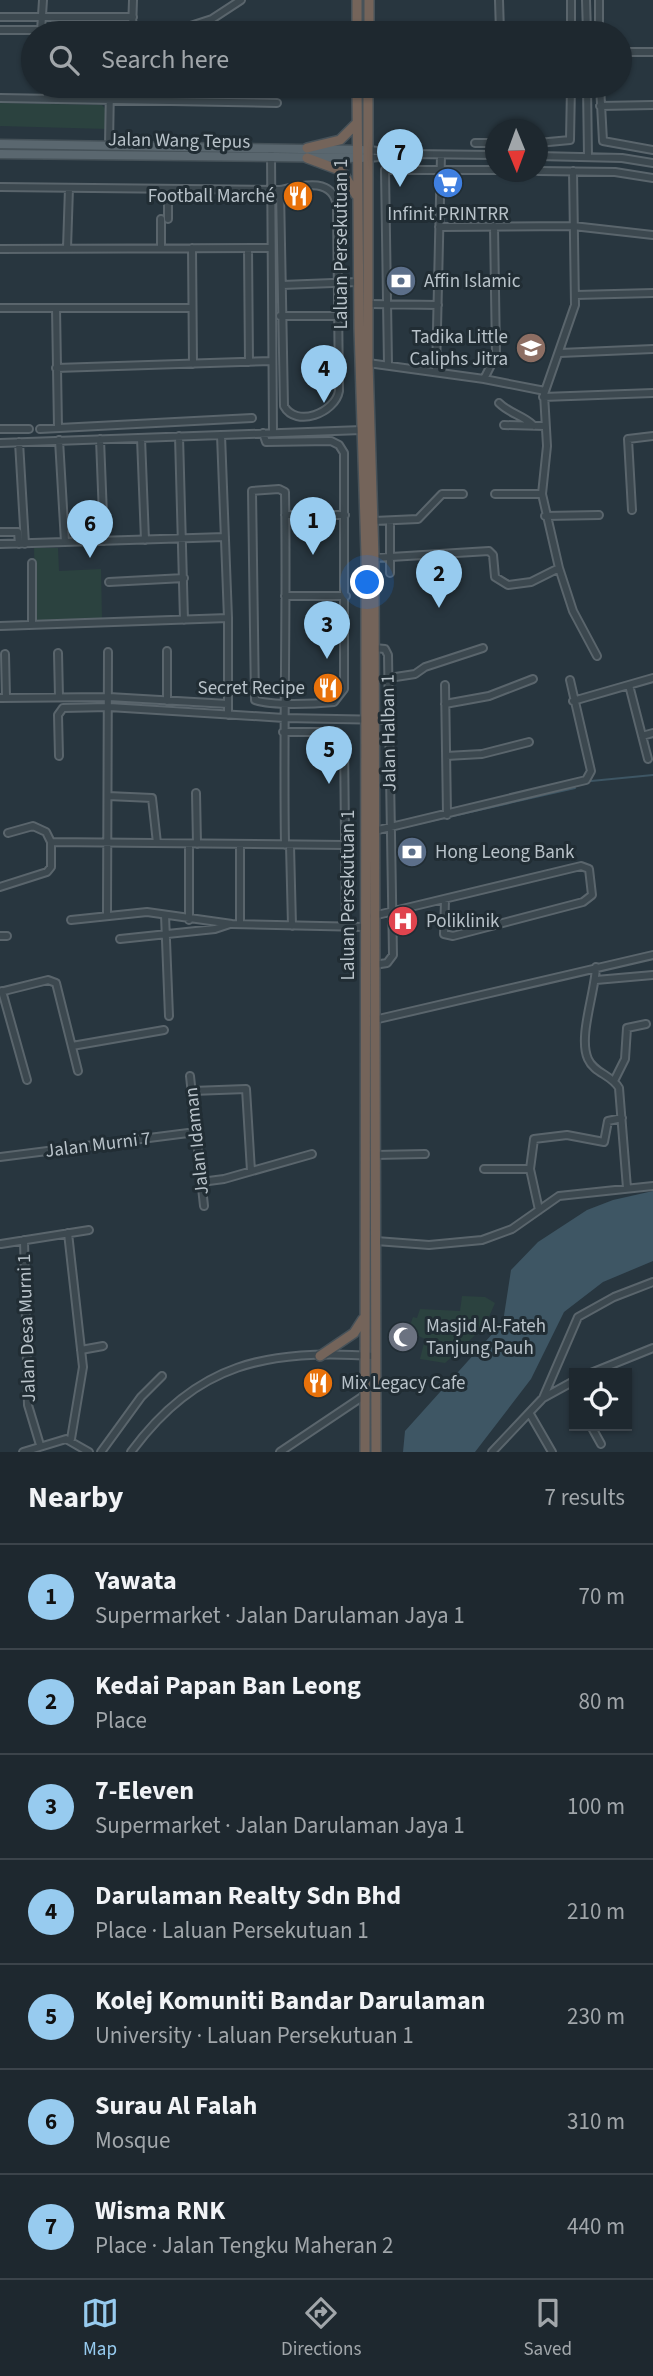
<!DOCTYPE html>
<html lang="en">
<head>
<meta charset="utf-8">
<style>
	body { margin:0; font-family:"Source Sans 3",sans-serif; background:#2b343b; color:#f1f3f6 }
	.controls { position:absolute; right:21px; bottom:21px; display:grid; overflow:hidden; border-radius:0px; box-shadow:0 2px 5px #0004 }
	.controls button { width:63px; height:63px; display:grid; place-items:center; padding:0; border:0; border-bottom:2px solid #3c444b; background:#1e282f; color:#f1f3f6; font:35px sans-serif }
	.compass { position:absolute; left:485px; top:119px; width:63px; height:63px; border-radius:50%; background:#1e282f; box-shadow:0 2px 5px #0004; rotate:179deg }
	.you { position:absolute; left:368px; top:583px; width:24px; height:24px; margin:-18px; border:5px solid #fff; border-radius:50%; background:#1a73e8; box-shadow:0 0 0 10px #1a73e833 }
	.badge { display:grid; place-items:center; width:46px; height:46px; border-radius:50%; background:#97cbef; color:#111; font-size:23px; font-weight:700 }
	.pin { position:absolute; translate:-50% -58px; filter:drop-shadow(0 2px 4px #0008) }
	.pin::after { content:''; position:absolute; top:37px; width:24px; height:21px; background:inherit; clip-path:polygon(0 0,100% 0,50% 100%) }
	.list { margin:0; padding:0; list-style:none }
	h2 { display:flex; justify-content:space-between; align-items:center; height:91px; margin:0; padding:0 28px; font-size:30px }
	h2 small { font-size:23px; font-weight:400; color:#a1a6aa }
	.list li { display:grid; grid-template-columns:46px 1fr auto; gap:21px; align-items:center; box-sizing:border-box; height:105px; padding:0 28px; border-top:2px solid #3c444b }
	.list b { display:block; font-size:26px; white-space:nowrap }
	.list p { margin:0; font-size:23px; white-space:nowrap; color:#a1a6aa }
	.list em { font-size:23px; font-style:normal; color:#a1a6aa }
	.icon { flex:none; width:38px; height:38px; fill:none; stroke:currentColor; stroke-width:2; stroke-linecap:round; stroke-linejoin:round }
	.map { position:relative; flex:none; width:653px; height:1452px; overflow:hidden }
	.search { position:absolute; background:#1e282f; box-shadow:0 2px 5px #0004; left:21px; right:21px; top:21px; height:77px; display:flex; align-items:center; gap:18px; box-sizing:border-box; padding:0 24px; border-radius:38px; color:#a1a6aa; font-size:26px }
	.sheet { height:826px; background:#1e282f }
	nav { display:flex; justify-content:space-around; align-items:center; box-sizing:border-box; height:98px; border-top:2px solid #3c444b; background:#1e282f; font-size:19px; color:#a1a6aa }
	nav a { display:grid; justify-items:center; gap:4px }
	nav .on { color:#97cbef }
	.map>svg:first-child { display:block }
	.green { fill:#2b423f }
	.water { fill:#3e5664 }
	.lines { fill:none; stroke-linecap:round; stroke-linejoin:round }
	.stream { stroke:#3e5664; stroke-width:2 }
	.minor-casing { stroke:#5a656c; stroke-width:10 }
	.major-casing { stroke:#455158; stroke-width:11 }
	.highway-casing { stroke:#475259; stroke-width:12 }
	.minor { stroke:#3c484f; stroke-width:6 }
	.major { stroke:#5a676f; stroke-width:8 }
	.highway { stroke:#74645a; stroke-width:9 }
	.labels { text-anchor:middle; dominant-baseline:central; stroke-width:6; stroke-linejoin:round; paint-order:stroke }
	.street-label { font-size:19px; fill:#b8c2c9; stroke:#212d34 }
	.poi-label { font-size:19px; fill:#b8c2c9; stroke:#212d34; text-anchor:start }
</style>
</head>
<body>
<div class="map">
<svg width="653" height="1452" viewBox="0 0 653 1452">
	<rect width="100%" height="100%" fill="#28363f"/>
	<path class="green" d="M0,103L102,105L107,111V129L0,126Z
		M34,548H58L59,571L101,569L102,619L36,621Z
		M462,1296L485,1297L495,1303L485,1326L445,1363L420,1359L425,1339L408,1331L413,1317L417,1318L420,1309L460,1311Z"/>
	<path class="water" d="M653,1191V1261L603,1282L564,1312L531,1379L475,1452H403L405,1431L503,1322L511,1270L538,1242L587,1210L613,1200Z"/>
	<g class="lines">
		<path class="stream" d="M591,781L653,775
			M400,828L575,788"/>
		<g class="minor-casing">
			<path id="minor" d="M499,0L500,32
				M571,0V33
				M586,0L587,33
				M599,0V33
				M0,17H133
				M0,30H178L212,19L241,0
				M41,31L43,0
				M132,31L133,0
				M472,32L571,30
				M620,52H653
				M587,86L588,157
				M600,86L603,141L653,150
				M479,87H587
				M0,98L277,103
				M47,98V86
				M600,106L653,105
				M475,143H496
				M538,143L570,140L571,86
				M109,145L110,86
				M369,150L396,153
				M271,154L273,433
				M538,156L622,158L653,163
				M369,158L408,154L496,155
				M538,171L615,172L653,178
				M573,171L575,305L544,394L547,446L542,494L559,568L573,611L597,656
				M0,187L280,190C300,186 333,176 337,206L339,391C335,413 296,428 284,406L280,190
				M168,189V219
				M161,219V248
				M439,227L573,226L653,235
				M67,248L69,188
				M192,248L193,364
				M248,248L249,362
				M0,249L271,248
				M282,285L358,282
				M576,295L653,293
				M369,304L438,305
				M0,308H192
				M56,308L58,428
				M280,316H338
				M560,353L653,349
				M368,363L484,379L545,391
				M388,365L385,170H496
				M56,368L272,361
				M436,372L441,155
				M484,379L496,355L494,226
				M543,397L653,393
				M499,403C510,414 523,415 534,426
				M504,425L545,426
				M0,429H29
				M40,429L252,418
				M263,433L266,442L331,441L339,445L344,453V689L334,702C315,704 272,706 255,700L252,491L279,489L285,492C287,610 283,727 285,845
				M221,435L228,618V715
				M179,436L184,620
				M141,438L145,540
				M100,439L104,541
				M59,440L65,542
				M19,442L25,544
				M0,443L362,430
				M495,494H542
				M632,510L628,439L653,436
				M285,515H345
				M545,516L599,515
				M374,521L418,519L442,494H463
				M0,532H18L19,544
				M0,544L225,537
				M374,558L489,551L493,555L495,577L508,585L531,582L559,568
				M390,573V521
				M109,582L184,578
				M285,596H346
				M32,625V563
				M0,626L228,618
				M167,651V701
				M58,653L59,697
				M5,654L6,698
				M389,678L415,674L425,667L483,648
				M445,685L447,815
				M629,685L648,759
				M0,698L109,697L228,704
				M573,701L653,678
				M445,704L489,696L533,679
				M283,732H337L344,741L346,927
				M642,736L653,733
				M59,756L58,715L63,708L109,707L284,718L388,720
				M446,756L482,754L529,742
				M196,793L197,844
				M108,796L152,798L157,843
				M374,831L586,780L591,771L570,680
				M8,833L33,826L46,832L51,842
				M51,842L345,845
				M240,844V924
				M290,845L292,926
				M0,887L47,872L51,867V842
				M165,915L169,1016
				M107,916L108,652
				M373,916L581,866L589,869L592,895L583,902L453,936L444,934L445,900
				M71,920L147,912L232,924L365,927
				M189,920V844
				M0,936H7
				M120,939L215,929L230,924
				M374,965L387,963L393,955L388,655L385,649L374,648
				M596,967C595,993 578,1037 588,1059C594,1073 612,1075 619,1088L627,1188
				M596,980L653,975
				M2,991L27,1080
				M0,992L48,980L56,983L78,1071
				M374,1020L653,955
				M72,1046L164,1030
				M190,1076L204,1206
				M614,1081L625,1059L627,1028L646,1024
				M192,1091L246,1089L251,1171
				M375,1155L425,1154
				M0,1157L196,1132
				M484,1169H530
				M201,1182L224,1179L312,1154
				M539,1210L530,1169L534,1139L567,1135L604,1142L608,1121L622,1118
				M68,1233L83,1367L71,1439
				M24,1240L28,1405L40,1445
				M376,1241L429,1245L482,1240L512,1229L559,1196L653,1186
				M1,1244L89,1230
				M81,1350L103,1346
				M591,1373L653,1348
				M543,1398L578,1317L614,1297L653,1282
				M530,1414L552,1452
				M591,1426L601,1444
				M23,1452L66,1439L89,1452
				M101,1452L141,1397L162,1376
				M131,1452C197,1362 268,1349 375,1356
				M280,1452L365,1395
				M492,1452L543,1398L574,1381"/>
		</g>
		<g class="major-casing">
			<path id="major" d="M0,144L362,150
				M0,154L362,158"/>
		</g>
		<g class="highway-casing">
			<path id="highway" d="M369,0V33
				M357,33V0
				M357,86L359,328L366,555L365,1452
				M368,86V363L374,558L376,1452
				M307,148L340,140L357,123
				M307,158L342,171L356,195
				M320,1356L354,1333L363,1319"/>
		</g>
		<use href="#minor" class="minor"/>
		<use href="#major" class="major"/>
		<use href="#highway" class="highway"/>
	</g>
	<defs>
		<g id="supermarket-disc" transform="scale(1.575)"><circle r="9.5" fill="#3f7fe0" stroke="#212d34"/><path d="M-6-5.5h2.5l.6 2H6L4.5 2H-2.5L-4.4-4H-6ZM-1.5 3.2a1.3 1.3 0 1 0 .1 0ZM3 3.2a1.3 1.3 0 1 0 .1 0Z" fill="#fff"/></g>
		<g id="restaurant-disc" transform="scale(1.575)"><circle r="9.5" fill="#e8710a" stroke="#212d34"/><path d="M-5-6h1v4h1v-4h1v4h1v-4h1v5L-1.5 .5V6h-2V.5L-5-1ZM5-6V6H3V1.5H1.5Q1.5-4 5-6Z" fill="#fff"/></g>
		<g id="bank-disc" transform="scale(1.575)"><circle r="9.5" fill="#5c6f8a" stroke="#212d34"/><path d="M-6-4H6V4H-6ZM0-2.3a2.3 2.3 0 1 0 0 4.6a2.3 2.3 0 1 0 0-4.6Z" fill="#fff"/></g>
		<g id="school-disc" transform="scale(1.575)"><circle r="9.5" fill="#8d6e63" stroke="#212d34"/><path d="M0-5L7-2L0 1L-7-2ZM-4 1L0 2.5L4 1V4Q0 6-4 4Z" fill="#fff"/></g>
		<g id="hospital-disc" transform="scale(1.575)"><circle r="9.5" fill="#e0444e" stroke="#212d34"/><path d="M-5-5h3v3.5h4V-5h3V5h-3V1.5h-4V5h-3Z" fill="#fff"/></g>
		<g id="mosque-disc" transform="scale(1.575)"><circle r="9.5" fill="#6b7280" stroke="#212d34"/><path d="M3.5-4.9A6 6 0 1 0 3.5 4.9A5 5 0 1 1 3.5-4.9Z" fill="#fff"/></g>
	</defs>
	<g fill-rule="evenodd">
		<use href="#supermarket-disc" x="448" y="183"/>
		<use href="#restaurant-disc" x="298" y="196"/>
		<use href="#bank-disc" x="401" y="281"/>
		<use href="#school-disc" x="531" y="348"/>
		<use href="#restaurant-disc" x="328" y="688"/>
		<use href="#bank-disc" x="412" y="852"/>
		<use href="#hospital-disc" x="403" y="921"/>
		<use href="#mosque-disc" x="403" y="1337"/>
		<use href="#restaurant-disc" x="318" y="1383"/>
	</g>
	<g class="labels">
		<g class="street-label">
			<text transform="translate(179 141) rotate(1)">Jalan Wang Tepus</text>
			<text transform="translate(341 244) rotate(-90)">Laluan Persekutuan 1</text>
			<text transform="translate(389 733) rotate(-91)">Jalan Halban 1</text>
			<text transform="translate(348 895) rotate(-90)">Laluan Persekutuan 1</text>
			<text transform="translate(197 1141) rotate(-96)">Jalan Idaman</text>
			<text transform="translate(98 1145) rotate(-7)">Jalan Murni 7</text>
			<text transform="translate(27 1328) rotate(-92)">Jalan Desa Murni 1</text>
		</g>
		<g class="poi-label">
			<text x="275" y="196" text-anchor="end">Football Marché</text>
			<text x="448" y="214" text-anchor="middle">Infinit PRINTRR</text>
			<text x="424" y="281">Affin Islamic</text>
			<text x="508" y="337" text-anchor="end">Tadika Little<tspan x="508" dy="22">Caliphs Jitra</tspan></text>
			<text x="305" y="688" text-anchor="end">Secret Recipe</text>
			<text x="435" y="852">Hong Leong Bank</text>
			<text x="426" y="921">Poliklinik</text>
			<text x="426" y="1326">Masjid Al-Fateh<tspan x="426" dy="22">Tanjung Pauh</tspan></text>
			<text x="341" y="1383">Mix Legacy Cafe</text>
		</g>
	</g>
</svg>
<div class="controls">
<button><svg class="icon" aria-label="locate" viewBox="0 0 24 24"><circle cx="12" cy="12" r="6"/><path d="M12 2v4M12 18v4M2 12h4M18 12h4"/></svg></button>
</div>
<svg class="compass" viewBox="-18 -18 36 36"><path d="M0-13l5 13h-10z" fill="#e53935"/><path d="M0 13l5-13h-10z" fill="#a1a6aa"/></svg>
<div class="you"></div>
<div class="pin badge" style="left:313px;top:555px">1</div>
<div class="pin badge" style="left:439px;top:608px">2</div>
<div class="pin badge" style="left:327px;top:659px">3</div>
<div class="pin badge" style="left:324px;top:403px">4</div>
<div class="pin badge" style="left:329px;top:784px">5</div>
<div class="pin badge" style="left:90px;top:558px">6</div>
<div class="pin badge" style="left:400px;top:187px">7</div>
<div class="search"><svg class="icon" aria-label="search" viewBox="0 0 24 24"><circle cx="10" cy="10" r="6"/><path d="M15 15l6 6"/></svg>Search here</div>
</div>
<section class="sheet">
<h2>Nearby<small>7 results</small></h2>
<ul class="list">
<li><span class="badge">1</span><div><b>Yawata</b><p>Supermarket · Jalan Darulaman Jaya 1</p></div><em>70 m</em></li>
<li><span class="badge">2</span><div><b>Kedai Papan Ban Leong</b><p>Place</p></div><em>80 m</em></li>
<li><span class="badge">3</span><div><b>7-Eleven</b><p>Supermarket · Jalan Darulaman Jaya 1</p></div><em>100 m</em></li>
<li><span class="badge">4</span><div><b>Darulaman Realty Sdn Bhd</b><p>Place · Laluan Persekutuan 1</p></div><em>210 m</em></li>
<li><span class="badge">5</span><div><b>Kolej Komuniti Bandar Darulaman</b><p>University · Laluan Persekutuan 1</p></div><em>230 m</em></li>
<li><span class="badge">6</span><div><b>Surau Al Falah</b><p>Mosque</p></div><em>310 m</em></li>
<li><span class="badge">7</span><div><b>Wisma RNK</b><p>Place · Jalan Tengku Maheran 2</p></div><em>440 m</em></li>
</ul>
</section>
<nav>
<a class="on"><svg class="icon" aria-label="map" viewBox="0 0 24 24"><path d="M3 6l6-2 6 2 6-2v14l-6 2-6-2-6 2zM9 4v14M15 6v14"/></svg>Map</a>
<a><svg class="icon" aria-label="directions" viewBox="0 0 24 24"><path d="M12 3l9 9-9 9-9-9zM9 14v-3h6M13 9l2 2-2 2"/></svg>Directions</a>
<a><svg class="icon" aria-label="saved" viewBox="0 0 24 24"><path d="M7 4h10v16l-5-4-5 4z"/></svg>Saved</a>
</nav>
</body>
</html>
